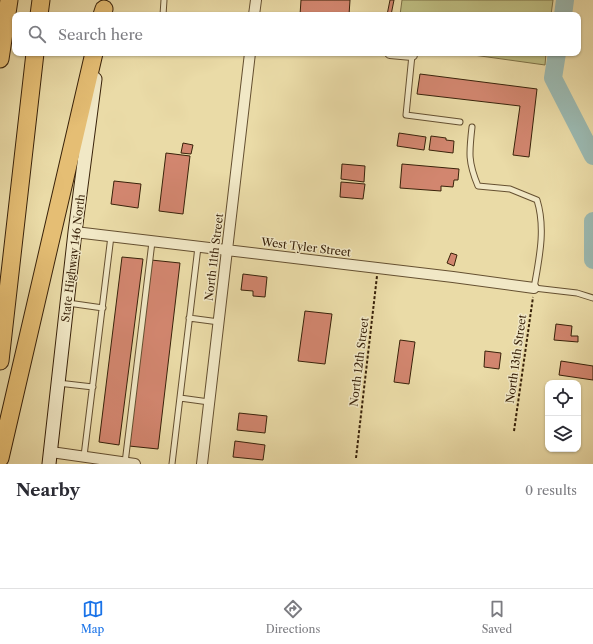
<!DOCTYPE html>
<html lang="en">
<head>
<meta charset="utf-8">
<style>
	body { margin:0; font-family:"Libre Caslon Text",serif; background:#f7f7f7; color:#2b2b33 }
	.controls { position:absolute; right:12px; bottom:12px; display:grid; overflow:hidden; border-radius:8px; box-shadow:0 1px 3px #0004 }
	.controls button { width:36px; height:36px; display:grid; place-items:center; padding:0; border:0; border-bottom:1px solid #e1e1e2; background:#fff; color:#2b2b33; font:20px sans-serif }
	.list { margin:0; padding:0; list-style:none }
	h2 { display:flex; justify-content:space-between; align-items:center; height:52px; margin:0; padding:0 16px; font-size:17px }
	h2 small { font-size:13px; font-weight:400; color:#7c7c81 }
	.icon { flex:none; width:22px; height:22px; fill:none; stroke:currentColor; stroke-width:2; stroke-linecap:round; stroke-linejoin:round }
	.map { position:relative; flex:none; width:593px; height:464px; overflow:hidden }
	.search { position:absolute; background:#fff; box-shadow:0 1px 3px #0004; left:12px; right:12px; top:12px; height:44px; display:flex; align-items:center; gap:10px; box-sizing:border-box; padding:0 14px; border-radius:8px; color:#7c7c81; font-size:15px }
	.sheet { height:124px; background:#fff }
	nav { display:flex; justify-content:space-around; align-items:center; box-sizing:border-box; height:56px; border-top:1px solid #e1e1e2; background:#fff; font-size:11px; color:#7c7c81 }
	nav a { display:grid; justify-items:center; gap:2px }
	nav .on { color:#1a73e8 }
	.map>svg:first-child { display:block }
	.green { fill:#bebe82; stroke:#7c7046 }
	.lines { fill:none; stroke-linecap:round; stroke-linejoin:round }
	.river { stroke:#9bb9b1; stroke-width:18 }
	.building { fill:#d2866f; stroke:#39220a }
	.service-casing { stroke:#655031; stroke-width:7 }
	.minor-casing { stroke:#655031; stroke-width:12 }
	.secondary-casing { stroke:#39220a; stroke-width:15 }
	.motorway-casing { stroke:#39220a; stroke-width:19 }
	.path { stroke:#39220a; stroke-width:2; stroke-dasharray:3 2; stroke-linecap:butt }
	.service { stroke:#f1e8c6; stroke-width:5 }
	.minor { stroke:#f1e8c6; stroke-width:10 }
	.secondary { stroke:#f1e8c6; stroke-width:13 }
	.motorway { stroke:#e5be74; stroke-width:17 }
	.labels { text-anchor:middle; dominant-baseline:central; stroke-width:3; stroke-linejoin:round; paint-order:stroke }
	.street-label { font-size:11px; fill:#39220a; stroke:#f1e8c6 }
</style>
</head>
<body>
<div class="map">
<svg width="593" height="464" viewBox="0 0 593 464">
	<rect width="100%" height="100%" fill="#eadba7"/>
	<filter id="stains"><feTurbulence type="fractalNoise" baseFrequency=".005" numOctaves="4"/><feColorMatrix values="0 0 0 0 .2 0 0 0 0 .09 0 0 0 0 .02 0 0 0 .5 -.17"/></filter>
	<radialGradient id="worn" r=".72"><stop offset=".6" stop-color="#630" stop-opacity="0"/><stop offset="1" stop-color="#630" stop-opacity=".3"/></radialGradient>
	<path class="green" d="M402,0H553L551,15H400Z
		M459,53H546L545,65Z"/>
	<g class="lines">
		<path class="river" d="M563,15L565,0
			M557,53L553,78L593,156
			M593,221V260"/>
	</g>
	<path class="building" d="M301,0H350L349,15H300Z
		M390,0H394L391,15H387Z
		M420,74L537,89L529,157L513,155L520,106L417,94Z
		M399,133L426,137L424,150L397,146Z
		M431,136L446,138V140L454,141L453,153L429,150Z
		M183,143L193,145L191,154L181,153Z
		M166,153L190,156L183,214L159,211Z
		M342,164L365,166L364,182L341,179Z
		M402,164L459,169L458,180H454L453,187L441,186V191L400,188Z
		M114,181L141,184L138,208L111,204Z
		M341,182L365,184L363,199L340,197Z
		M451,253L457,255L454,266L447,263Z
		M122,257L143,259L119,445L99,442Z
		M151,260L180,263L158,449L129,446Z
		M243,274L267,277L265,297L253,296V291L241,290Z
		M305,311L332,314L325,364L298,361Z
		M556,324L572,326L571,336H578V342L554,340Z
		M400,340L415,342L409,384L394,382Z
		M485,351L501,353L499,369L484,367Z
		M561,361L593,366V380L559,375Z
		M239,413L267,416L265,433L237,430Z
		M235,441L265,445L263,460L233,457Z"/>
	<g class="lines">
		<g class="service-casing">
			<path id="service" d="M163,15L164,0
				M412,55L406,115L460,122
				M472,127C469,153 468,162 478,186L510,189L537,200C546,229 539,259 534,288L577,293L593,298
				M68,303L103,308
				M189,318L219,322
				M58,383L93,387
				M180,398L209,402
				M84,456L111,236
				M125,463L152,242
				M172,464L198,247"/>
		</g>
		<g class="minor-casing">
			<path id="minor" d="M254,15L256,0
				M390,53L412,55
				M75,232L453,277L534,288
				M51,452L135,464
				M202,464L250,53"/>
		</g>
		<g class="secondary-casing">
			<path id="secondary" d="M49,464L75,232L95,79"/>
		</g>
		<g class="motorway-casing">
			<path id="motorway" d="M39,15L41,0
				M102,15L104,9
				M0,59L9,0
				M0,361L35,53
				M0,458L94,53"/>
		</g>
		<path class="path" d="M514,431L533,297
			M356,458L377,276"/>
		<use href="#service" class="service"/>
		<use href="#minor" class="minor"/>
		<use href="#secondary" class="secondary"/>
		<use href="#motorway" class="motorway"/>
	</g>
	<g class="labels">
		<g class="street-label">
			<text transform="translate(306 247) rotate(7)">West Tyler Street</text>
			<text transform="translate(214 257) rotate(-83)">North 11th Street</text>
			<text transform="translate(73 258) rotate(-83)">State Highway 146 North</text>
			<text transform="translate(516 359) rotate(-82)">North 13th Street</text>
			<text transform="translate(359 362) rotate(-83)">North 12th Street</text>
		</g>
	</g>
	<rect width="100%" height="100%" filter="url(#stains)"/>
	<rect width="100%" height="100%" fill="url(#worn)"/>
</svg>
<div class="controls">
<button><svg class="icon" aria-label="locate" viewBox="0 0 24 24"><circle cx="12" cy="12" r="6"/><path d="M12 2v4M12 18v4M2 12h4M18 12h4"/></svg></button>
<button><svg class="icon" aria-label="layers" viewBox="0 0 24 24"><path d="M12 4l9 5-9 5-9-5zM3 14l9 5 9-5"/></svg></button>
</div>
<div class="search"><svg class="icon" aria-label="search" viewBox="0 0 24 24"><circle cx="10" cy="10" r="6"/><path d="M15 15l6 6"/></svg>Search here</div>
</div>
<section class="sheet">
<h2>Nearby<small>0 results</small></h2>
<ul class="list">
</ul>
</section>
<nav>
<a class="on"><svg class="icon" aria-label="map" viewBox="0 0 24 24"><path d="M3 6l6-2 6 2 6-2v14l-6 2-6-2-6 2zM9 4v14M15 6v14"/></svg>Map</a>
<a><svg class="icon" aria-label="directions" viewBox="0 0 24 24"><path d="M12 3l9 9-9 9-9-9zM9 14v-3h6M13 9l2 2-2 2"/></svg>Directions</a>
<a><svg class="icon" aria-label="saved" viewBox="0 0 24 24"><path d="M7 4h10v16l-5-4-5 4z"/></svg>Saved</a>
</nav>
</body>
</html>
